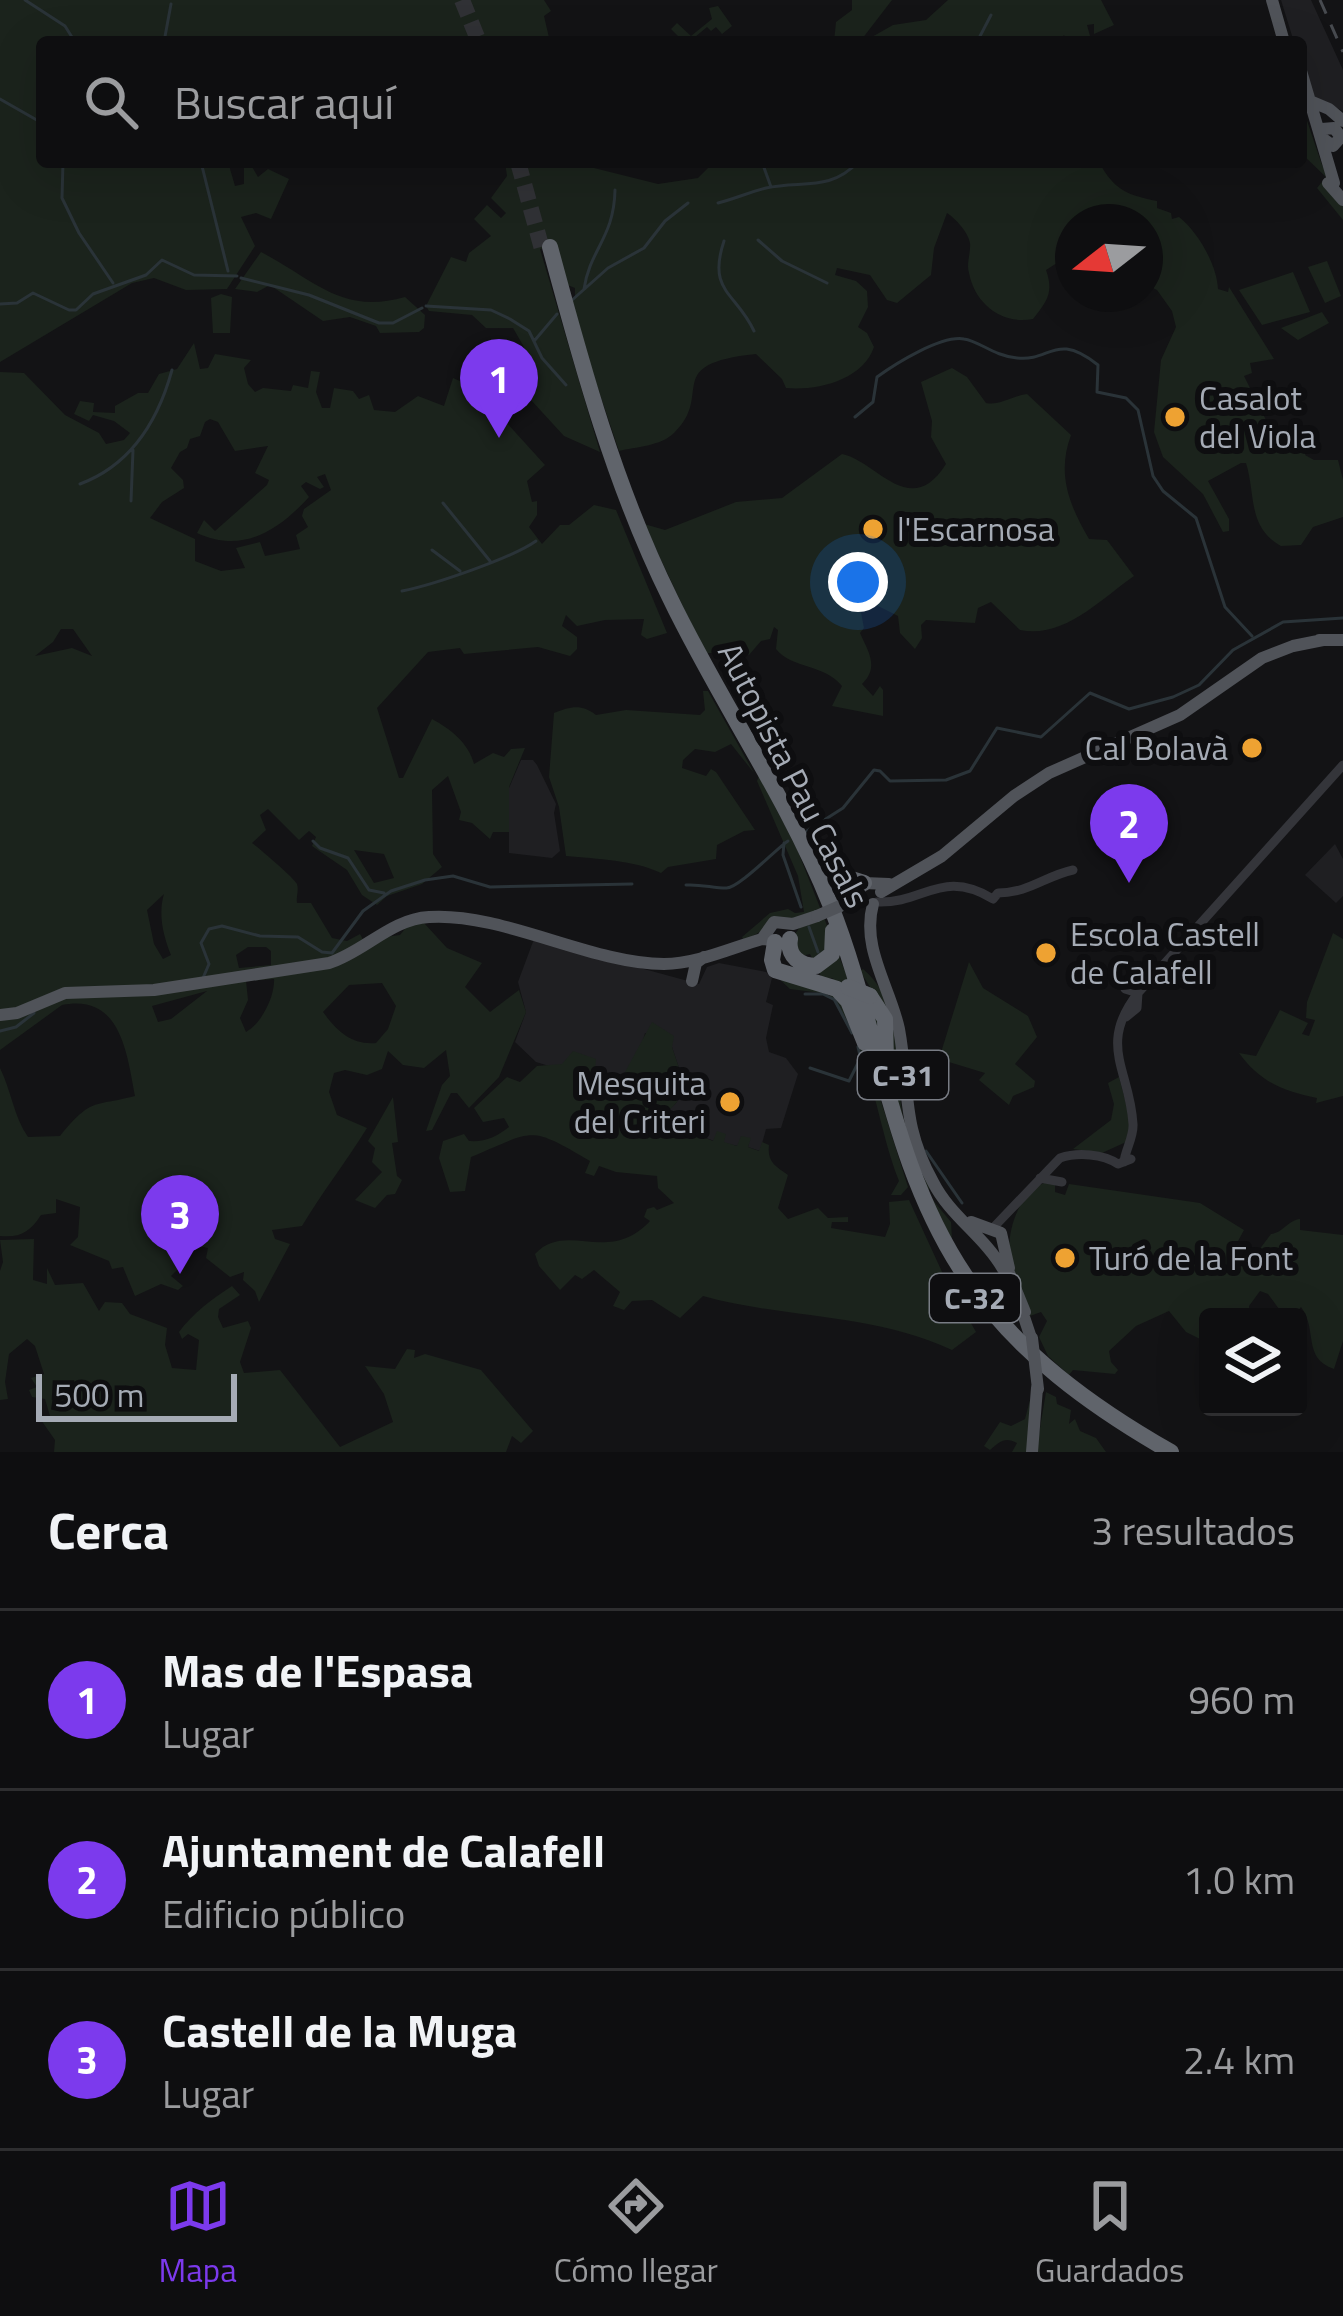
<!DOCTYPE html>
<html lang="es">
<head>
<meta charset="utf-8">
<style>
	body { margin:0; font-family:"Titillium Web",sans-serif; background:#171719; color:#f1f3f6 }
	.controls { position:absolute; right:36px; bottom:36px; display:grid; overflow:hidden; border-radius:12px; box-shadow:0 12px 48px #0002 }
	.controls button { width:108px; height:108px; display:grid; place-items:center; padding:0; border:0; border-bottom:3px solid #2e2e30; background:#0e0e10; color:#f1f3f6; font:60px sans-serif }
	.compass { position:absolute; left:1055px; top:204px; width:108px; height:108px; border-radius:50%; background:#0e0e10; box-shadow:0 12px 48px #0002; rotate:253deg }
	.scale { position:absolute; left:36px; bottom:30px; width:201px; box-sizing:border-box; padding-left:12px; border:6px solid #a5abb5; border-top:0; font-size:33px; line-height:42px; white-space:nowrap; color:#a5abb5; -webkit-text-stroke:9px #0e0e10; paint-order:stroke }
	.you { position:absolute; left:858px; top:582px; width:42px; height:42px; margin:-30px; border:9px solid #fff; border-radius:50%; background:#1a73e8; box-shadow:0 0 0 18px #1a73e833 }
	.badge { display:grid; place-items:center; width:78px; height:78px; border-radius:50%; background:#7c3aed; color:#fff; font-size:39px; font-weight:700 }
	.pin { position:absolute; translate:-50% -99px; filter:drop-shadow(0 3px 6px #0008) }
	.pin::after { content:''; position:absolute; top:63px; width:42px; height:36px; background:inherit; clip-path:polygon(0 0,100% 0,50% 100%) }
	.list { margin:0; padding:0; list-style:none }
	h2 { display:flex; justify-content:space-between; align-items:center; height:156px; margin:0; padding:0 48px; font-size:51px }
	h2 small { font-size:39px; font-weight:400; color:#9b9c9f }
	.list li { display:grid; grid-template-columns:78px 1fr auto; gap:36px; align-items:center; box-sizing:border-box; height:180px; padding:0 48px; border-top:3px solid #2e2e30 }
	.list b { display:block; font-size:45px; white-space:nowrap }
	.list p { margin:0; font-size:39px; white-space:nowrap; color:#9b9c9f }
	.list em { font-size:39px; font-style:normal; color:#9b9c9f }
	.icon { flex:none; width:66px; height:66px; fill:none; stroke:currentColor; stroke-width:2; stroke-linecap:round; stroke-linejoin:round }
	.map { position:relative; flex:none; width:1343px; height:1452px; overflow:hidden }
	.search { position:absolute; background:#0e0e10; box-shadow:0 12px 48px #0002; left:36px; right:36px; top:36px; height:132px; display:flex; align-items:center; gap:30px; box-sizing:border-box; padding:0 42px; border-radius:12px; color:#9b9c9f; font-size:45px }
	.sheet { height:696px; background:#0e0e10 }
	nav { display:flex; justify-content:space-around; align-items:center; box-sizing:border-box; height:168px; border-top:3px solid #2e2e30; background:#0e0e10; font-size:33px; color:#9b9c9f }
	nav a { display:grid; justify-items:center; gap:6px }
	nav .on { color:#7c3aed }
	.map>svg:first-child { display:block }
	.built { fill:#1f1f22 }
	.green { fill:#1b231c; fill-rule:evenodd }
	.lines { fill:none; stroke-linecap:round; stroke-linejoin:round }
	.stream { stroke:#2a3338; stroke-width:3 }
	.highway-tunnel { stroke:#303135; stroke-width:16; stroke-dasharray:16 8; stroke-linecap:butt }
	.minor { stroke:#34353a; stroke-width:9 }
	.major { stroke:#505359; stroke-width:12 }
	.highway { stroke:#60646b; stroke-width:16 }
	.rail { stroke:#474a4f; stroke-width:3; stroke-dasharray:15 12; stroke-linecap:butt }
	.major-bridge { stroke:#505359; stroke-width:12 }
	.highway-bridge { stroke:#60646b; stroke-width:16 }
	.poi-dot { fill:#eea232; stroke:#0e0e10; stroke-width:4.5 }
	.labels { text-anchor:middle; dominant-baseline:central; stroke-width:12; stroke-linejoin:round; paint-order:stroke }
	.shield { fill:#0e0e10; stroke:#787c84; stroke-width:3 }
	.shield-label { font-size:30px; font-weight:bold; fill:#a5abb5 }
	.poi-label { font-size:33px; fill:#a5abb5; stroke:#0e0e10; text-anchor:start }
	.street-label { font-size:33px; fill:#a5abb5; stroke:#0e0e10 }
</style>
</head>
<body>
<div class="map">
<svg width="1343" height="1452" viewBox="0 0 1343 1452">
	<rect width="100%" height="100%" fill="#131315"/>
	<path class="built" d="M1281,0H1311L1343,70V111L1310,96L1301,65V42H1294Z
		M521,760H533L537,765L556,804L554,813L560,851L552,858L509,853V788Z
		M1335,844L1343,859V896L1336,903L1305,875Z
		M534,939L699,984L707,967L719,963L766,972L772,978L766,1002L773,1005L766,1038L769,1052L786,1058L798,1074L781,1128L766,1129L760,1151L748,1147L750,1138L738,1146L714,1141L670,1124L663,1116L677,1102L679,1068L672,1047L645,1033L640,1050L618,1087L536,1062L515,1042L526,1012L518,982Z"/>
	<path class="green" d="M0,0H544L551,11L544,16L550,42H42V162H228L235,186L244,184V166L251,165L258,177L268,169L289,179L271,219L256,213L241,217L255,246L227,289L186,290L154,278L132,283L0,362Z
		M852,0H892L862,39L834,42L836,22L852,10Z
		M948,0H1101L1114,25L1094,34V24L1087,25L1090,36L1068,42L1064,35L1058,42H863L893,25L926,20Z
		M718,6L732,26L722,34L716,27L711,31L707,27L695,37L703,42H684L671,29L677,23L691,36L712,19L709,8Z
		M1301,103L1322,165L1343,201V220L1317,188L1326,177L1301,153Z
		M505,162H570L658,184L698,178L714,162H1099C1114,190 1127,195 1157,201V208L1171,213L1172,219L1179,217C1198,232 1217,265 1218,289L1228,292L1229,287L1274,359L1250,363L1252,373L1244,376L1276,440L1283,436L1310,446L1305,455L1314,460H1338L1343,480V517L1313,527L1301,545L1281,546C1247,527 1256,495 1246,463H1241L1208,481L1229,519V531L1223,532L1203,494L1163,457L1154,432L1161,360L1176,327L1172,311L1157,290L1145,284V222H1073V267L1067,270L1057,263L1046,270C1054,293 1047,301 1033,319C1002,325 975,304 969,273C966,263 971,253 970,243C968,232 956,219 947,213L934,248L931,275L897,303L887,300L870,275L837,268L835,275L856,281L867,291L868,307L858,327L867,333L874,347C863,380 817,391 786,388L782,379L756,354C660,364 715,394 674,433C661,446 635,447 619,451L569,302L575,297V288L565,284L552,246L540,249L600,452L564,436L531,400L524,347L513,328H486L472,315L429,311L426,306L451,257L466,262L469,253L491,236L474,219L487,205L501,218L506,213L491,198L507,176Z
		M261,252C315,280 341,315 405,297L425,315L424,328L419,332L380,333L376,326L350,317L323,321L270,285L257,292L235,289Z
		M1327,261L1341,296L1325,303L1308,267Z
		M1293,272L1310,312L1262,325L1239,290Z
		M221,294L232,297L230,333H213L211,298Z
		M1322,312L1329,323L1298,340L1281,328Z
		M194,343L200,369L208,368L215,354L251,360L244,368L248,384L255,392L263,388L291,391L293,385L308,388L311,371L320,372L316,392L322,408H330L334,388L353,391L359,399L369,395L374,410L395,412L418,396L444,406L453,378L471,386L467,395L485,409L495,410L545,465L527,481L532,502L537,501V515L529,527L542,544L560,525H569L594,505L616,510L667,633L647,639L641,635L644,619L605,620L577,626L566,615L562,626L577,637V649L570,656L538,647L464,654L460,648L428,652L377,708L399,778H403L432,719C451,729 469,744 474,764L493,753L504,757L511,749L525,748L509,787V832H493L490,839L472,823L459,820L461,812L448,776L432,790L433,854L442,867L422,884L387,896L377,905L362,895L347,870L312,846L316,837L309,831L299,840L268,809L260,815L266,830L252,843C260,849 294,878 297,884C299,890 296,897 297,903H311L332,938L347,941L360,934L367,947L385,937L400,935L408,925L424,923L447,948L482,963L465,987L490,1012L519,990L526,1012L499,1077L469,1108L457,1093H451L432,1130L426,1131L442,1085L450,1076L446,1050L424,1068L403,1065L388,1051L382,1069L367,1075L345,1070L334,1073L329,1092L337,1115L367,1128C346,1162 323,1191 302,1226L272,1230L275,1239L290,1244L259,1302L255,1291L243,1280L244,1272L230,1277L206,1258L208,1248L181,1242L174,1245L169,1256L180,1267L171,1276L183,1286L178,1290L161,1284L135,1296L123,1267L112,1269L109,1261L70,1245L78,1237L80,1207L56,1199V1213L41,1215C30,1232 20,1238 0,1236V1068C11,1090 14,1117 28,1137L60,1136C92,1097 93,1107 135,1096C127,1054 121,993 62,1005L0,1050V372L24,373L65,415L99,433L106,444L124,440L130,433L114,421L93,415L89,421L74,414L80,401L94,403L93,412L115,413V406L138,393H148L159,374L177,369ZM210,419L218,422L235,451L268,446L255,473L269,480L267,485L215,531L204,520L197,533C242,554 278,531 309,497L301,486L306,482L320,489L324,487L317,477L325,474L331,490L304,509L302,516L308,527L296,535L300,549L265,556L260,542L236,548L245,568L221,571L195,561V539L150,518L162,502L184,488L183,480L171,468L180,452L187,448L190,439L200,436L205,422ZM61,629H73L92,656L72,648L35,656L53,642ZM354,850L384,854L394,878L374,883ZM164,894C158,914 163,935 171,955L163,959L154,944L147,910ZM248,947H266L271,951V965L239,968L236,955ZM274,979C275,997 261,1024 246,1032L240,1018L248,1000L246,981ZM382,983L396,1006L388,1029L376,1043C351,1045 337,1031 323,1012L349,985ZM207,991L171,1019L158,1022L152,1006Z
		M952,368L967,377L986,403C999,406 1012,396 1027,394L1071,435C1057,473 1068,503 1089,539L1107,540L1134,576C1101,599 1064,639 1020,630L991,602L978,608L975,623L926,620L921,625L922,638L915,649L900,633L898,616L872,603L861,612L864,628L860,633C869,653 879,667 862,684L873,696L880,686L883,690V716L832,706L842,686C825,664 792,669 776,649L778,630L774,627L770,639L761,641L749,655L732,648L724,653H705L644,524L665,530L736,502L782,498L842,454C877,461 910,521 946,464L931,437L932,421L921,382Z
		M703,691H708L754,773L731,744L715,752L695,749L683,760L682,768L706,776L711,769L716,772L755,830L744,831L717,845L716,859L668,867L661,873C634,860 597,859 566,856L559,807L549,777L554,713C571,706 582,704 596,715L626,710L700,715L705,710Z
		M759,776L797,849L846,974L857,1025L908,1187L901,1195H891L899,1181C875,1120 872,1046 829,994L790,989L776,976L829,980L834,978H822L810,954L797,957L795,934L800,927L796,922L765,929L744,941L742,937L770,913L788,909L795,913L804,912L798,876L757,781Z
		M1333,933L1343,939V1096L1316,1103L1317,1098C1283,1091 1260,1082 1239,1053L1256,1056L1280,1010L1308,1023L1302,1034L1309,1036L1315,1020L1306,1018L1307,1002Z
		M969,962L983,988L1028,1016L1037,1037L1015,1064L1035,1081L1034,1087L1013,1096L1009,1105L979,1080L985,1073L939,1059Z
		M863,969C903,1003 896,1057 901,1104C905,1134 916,1160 931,1186L927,1193L951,1222L952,1239C919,1224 892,1097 888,1061L881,1057L867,999L866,990L870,987L860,971Z
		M652,1022L674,1036L672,1047L679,1068L677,1102L664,1116L670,1124L713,1141L717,1131L726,1134L724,1142L737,1146L741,1136L751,1138L748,1147L759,1151L762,1142L769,1145C767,1162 775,1166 788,1175L778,1208L788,1219L818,1208L828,1218L848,1217V1222H832L831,1228L885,1237L890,1224L889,1202L909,1200L943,1274L976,1332L952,1350C873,1313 786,1319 703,1296L680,1318L652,1300L632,1301L624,1310L613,1306L620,1292L594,1270L582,1279L575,1275L560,1290L539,1266L535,1254C567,1220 608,1266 650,1221L644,1217L647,1209L654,1207L657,1210L674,1203L658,1188L657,1176L616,1172L599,1166L594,1176L585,1173L590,1161C528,1125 536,1130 471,1157L465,1191L450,1192L439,1158L443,1141L464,1134L469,1141C486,1142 496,1137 509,1127L504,1118L483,1122L474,1108L507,1077L520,1082L537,1066L562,1064L573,1051L596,1059L594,1080L617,1087Z
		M1119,1077L1131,1122L1126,1142L1102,1153L1073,1149L1111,1120L1114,1104L1108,1083Z
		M393,1097L398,1142L392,1143L397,1176L402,1180L395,1194L387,1195L375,1208L355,1200L382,1172L372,1162L375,1148L368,1141Z
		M1044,1183H1055V1192L1065,1195L1069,1184L1200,1203L1244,1230L1237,1243L1256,1254L1271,1234C1283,1233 1288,1220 1300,1219V1230L1343,1235V1341L1334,1369C1302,1358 1318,1330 1301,1307L1293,1317H1285L1268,1294L1260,1291L1249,1306L1250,1317H1208V1348L1206,1342L1186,1332L1169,1311L1136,1326L1109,1351L1111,1362L1118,1370L1115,1374L1073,1370L1069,1375L1048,1356L1039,1337L1047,1321L1041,1312L1030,1316C1027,1296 1013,1279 1010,1259C1006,1232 1018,1194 1044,1183Z
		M34,1239L33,1280L47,1284V1268L55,1285L83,1283L99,1311L105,1302L122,1303L130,1314L167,1328L165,1345L172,1368L196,1370L199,1340L188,1334L182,1339L179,1332C193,1313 212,1299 232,1286L240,1295L219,1309L218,1317L223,1328L248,1321L251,1328L240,1362L244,1373L280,1370L340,1447L393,1422L384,1394L365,1366L395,1369L407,1349L415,1350L414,1358L425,1354L481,1370L533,1431L521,1443L512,1436L506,1452H54L55,1440L41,1420L50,1416L45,1399L32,1397L29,1390L37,1387L31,1378L44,1374L35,1346L27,1339L9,1354L5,1382L8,1399L0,1400V1271L3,1262L0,1240Z
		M1046,1392L1056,1397L1057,1404L1071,1410L1069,1424L1075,1419L1080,1431L1096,1438L1106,1452H1036Z
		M1030,1400V1452H1012L1017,1443C1005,1436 999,1442 990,1450L984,1446L1000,1422L1011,1426L1025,1419Z"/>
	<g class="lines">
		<path class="stream" d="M25,0L65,26L75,42
			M164,42L171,4
			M977,42L991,15
			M0,99L42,123
			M63,162L62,198L79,233L113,283
			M201,162L228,271
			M762,162L771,187
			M718,203C734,199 750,192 766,188C801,180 830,192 858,162
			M758,240L782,261L827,283
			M724,241C707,292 736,292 754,331
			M241,278L309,295L379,323H393L422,308
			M584,289C590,249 614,238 615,190
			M571,301L608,268L644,248L665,221L688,203
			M0,304L17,303L33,293L69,310H76L93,294L146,275L162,260L194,275L237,276
			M426,306L491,310L510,319L529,331L542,358L566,385
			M535,340L557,314
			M855,417L873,402L877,377C895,364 941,335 964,339C979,341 994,356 1017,358C1051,362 1055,331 1098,365L1097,392L1126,398L1138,410L1153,476L1163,491L1196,518L1225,607L1252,636
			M80,484C131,465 158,421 172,370
			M131,501L133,450
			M443,503L490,561
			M432,550L460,571
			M402,591C433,585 512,558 536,541
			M807,831L843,808L874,770L880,771L890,781L946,780L970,771L997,728L1041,737L1090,693L1129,709L1173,697L1199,685L1233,650L1283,622L1343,618
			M313,841L320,848L348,858L369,890L384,893
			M784,843L783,855L801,907
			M686,885C701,884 713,888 726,888C738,889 777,848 788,841
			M809,927L818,952
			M203,978L209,964L201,943L209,929L222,926L260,936L298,937L322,952L332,953L363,911L391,891L425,880L453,876L490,887L632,884
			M805,994H823L833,999
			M834,999L852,1033
			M0,1031L16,1027L34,1013
			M858,1047L861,1060L867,1065
			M893,1062L895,1089
			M810,1068L849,1081L859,1061
			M926,1151L962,1203"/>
		<path class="highway-tunnel" d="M462,0L479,42
			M518,162L542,249"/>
		<path class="minor" d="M877,902C924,904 942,868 993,899L998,893C1029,893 1045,876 1073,870
			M1125,989L1138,993L1137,1008L1126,1017
			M1124,1162C1125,1150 1134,1137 1133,1124C1130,1070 1097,1045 1138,993L1343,765
			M1040,1178L1062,1182
			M992,1229L1060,1158C1078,1152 1103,1154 1118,1164L1131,1159"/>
		<path class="major" d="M1272,0L1284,42
			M1301,71L1334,183
			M1310,101L1329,109L1343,121
			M1321,137L1333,146L1341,137L1334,128L1322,129
			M1332,182L1328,183L1343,200
			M1319,640H1343
			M881,892L942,856L1014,796L1049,773L1180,715L1262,658L1293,646L1323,640
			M873,904C861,948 890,987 899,1029C910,1089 901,1125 933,1182C950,1216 984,1236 1003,1269
			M840,906L854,898L864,883L889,884
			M762,939L774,922L793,924L817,916
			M692,981L696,963L704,957
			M0,1015L17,1013L65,993L154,990L329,963C364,952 391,919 429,917C502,912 591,964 664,964C696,964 731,948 762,939L772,940
			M971,1222L1001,1233L1009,1268
			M1005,1263L1025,1312
			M1020,1305L1031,1338
			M1032,1452L1037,1388"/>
		<path class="highway" d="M550,247C582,366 615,487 670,598C720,702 787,797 830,904C879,1027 890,1165 966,1277C1017,1353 1092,1407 1171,1452
			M813,855L835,874L864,883
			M790,939C787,956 800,966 816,966L832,954L833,931
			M775,942L772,960L775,970L837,989L848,1001L865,1043
			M870,996L885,1019L886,1061"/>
		<path class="rail" d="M1320,0L1343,52"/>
		<path class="major-bridge" d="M817,916L840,906
			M1032,1338L1038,1389"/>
		<path class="highway-bridge" d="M848,987L870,996"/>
	</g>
	<g class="poi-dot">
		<circle cx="1175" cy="417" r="12"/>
		<circle cx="873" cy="529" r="12"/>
		<circle cx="1252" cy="748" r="12"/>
		<circle cx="1046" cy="953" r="12"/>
		<circle cx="730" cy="1102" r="12"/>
		<circle cx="1065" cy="1258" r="12"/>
	</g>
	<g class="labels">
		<g class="shield">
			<rect x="858" y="1051" width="90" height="48" rx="9"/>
			<rect x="930" y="1274" width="90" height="48" rx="9"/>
		</g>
		<g class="shield-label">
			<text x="903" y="1075">C-31</text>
			<text x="975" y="1298">C-32</text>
		</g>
		<g class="poi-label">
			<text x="1199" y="398">Casalot<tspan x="1199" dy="38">del Viola</tspan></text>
			<text x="897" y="529">l'Escarnosa</text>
			<text x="1228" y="748" text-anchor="end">Cal Bolavà</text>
			<text x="1070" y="934">Escola Castell<tspan x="1070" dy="38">de Calafell</tspan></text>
			<text x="706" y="1083" text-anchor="end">Mesquita<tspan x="706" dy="38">del Criteri</tspan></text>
			<text x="1089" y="1258">Turó de la Font</text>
		</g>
		<g class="street-label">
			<text transform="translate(794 775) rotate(63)">Autopista Pau Casals</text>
		</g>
	</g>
</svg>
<div class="controls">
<button><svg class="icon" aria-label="layers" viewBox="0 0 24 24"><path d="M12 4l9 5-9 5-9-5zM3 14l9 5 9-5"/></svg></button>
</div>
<svg class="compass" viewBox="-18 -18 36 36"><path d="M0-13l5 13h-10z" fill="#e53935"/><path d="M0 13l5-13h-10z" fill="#9b9c9f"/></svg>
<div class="scale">500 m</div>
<div class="you"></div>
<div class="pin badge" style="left:499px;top:438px">1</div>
<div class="pin badge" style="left:1129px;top:883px">2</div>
<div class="pin badge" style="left:180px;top:1274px">3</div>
<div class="search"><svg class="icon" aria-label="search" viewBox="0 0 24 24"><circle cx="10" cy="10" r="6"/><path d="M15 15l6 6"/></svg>Buscar aquí</div>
</div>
<section class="sheet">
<h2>Cerca<small>3 resultados</small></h2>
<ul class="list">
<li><span class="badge">1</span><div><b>Mas de l'Espasa</b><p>Lugar</p></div><em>960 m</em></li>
<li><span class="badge">2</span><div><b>Ajuntament de Calafell</b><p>Edificio público</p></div><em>1.0 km</em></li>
<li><span class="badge">3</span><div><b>Castell de la Muga</b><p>Lugar</p></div><em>2.4 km</em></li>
</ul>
</section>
<nav>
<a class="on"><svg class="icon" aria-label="map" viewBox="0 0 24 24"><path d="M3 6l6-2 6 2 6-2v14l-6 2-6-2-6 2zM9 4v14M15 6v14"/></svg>Mapa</a>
<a><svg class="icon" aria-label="directions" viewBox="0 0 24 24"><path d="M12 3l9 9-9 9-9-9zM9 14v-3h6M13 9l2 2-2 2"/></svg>Cómo llegar</a>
<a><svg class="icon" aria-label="saved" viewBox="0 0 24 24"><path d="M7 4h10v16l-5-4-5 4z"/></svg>Guardados</a>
</nav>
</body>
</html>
